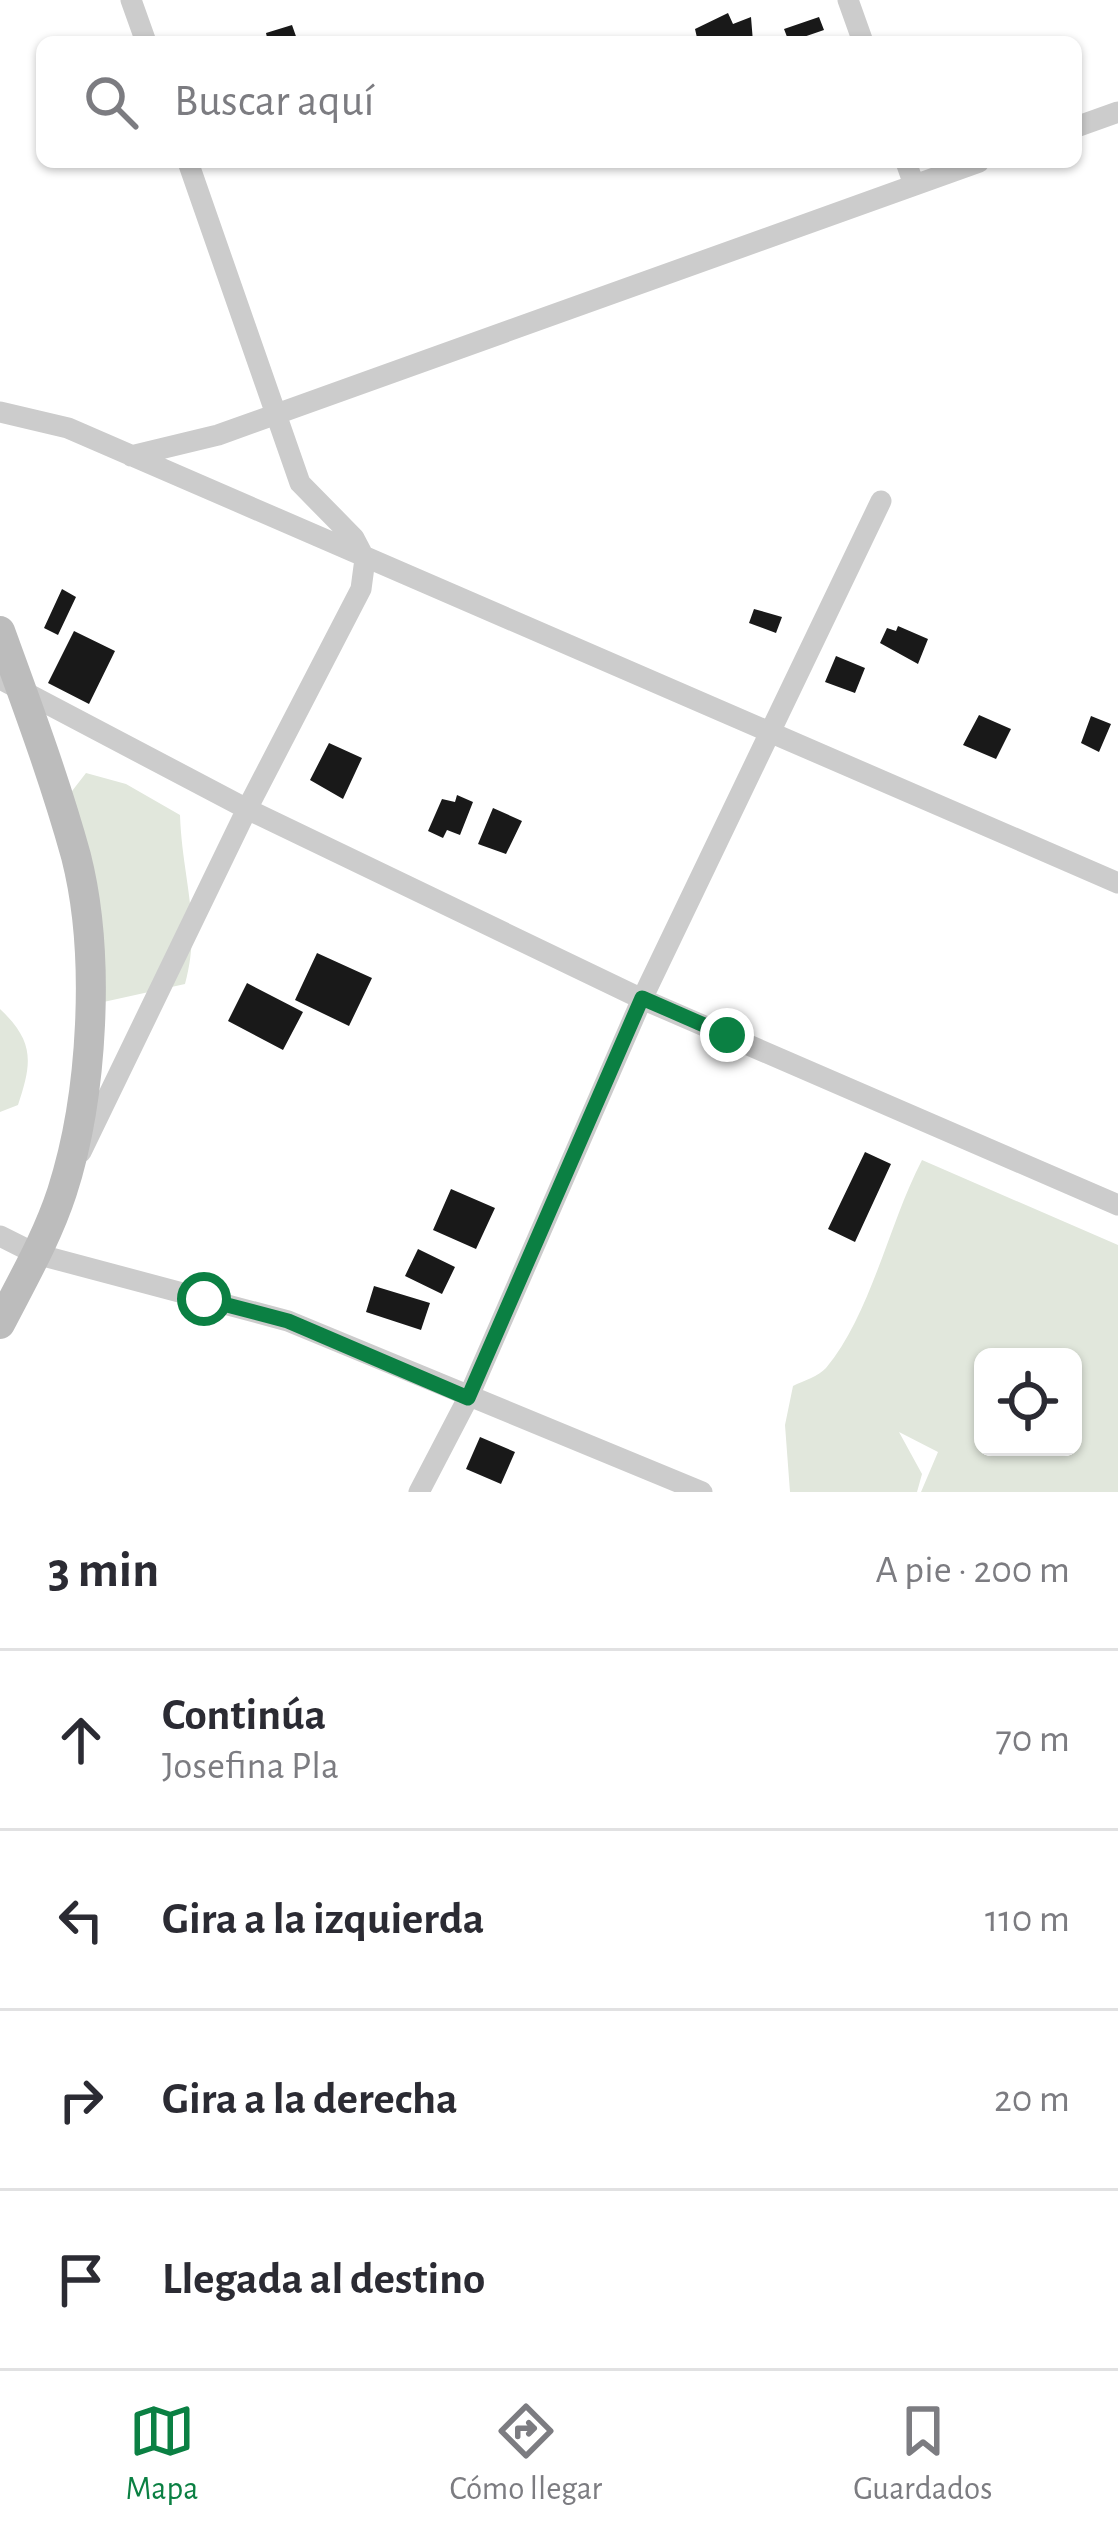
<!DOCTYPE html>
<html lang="es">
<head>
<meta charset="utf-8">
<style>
	body { margin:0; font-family:"Alegreya Sans",sans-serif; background:#f7f7f7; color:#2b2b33 }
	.controls { position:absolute; right:36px; bottom:36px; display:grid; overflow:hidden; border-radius:18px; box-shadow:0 3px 9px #0004 }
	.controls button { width:108px; height:108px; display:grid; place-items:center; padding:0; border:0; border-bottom:3px solid #e1e1e2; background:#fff; color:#2b2b33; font:60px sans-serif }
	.stop { position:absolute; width:36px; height:36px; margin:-27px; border:9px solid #0b8043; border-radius:50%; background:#fff }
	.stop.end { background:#0b8043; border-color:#fff; box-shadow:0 3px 12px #0008 }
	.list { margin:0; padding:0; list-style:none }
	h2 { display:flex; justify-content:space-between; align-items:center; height:156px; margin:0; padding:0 48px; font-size:51px }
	h2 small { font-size:39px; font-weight:400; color:#7c7c81 }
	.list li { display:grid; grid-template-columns:78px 1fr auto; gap:36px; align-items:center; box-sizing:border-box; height:180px; padding:0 48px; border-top:3px solid #e1e1e2 }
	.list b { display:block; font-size:45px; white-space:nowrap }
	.list p { margin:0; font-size:39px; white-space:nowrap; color:#7c7c81 }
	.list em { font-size:39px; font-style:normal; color:#7c7c81 }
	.icon { flex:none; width:66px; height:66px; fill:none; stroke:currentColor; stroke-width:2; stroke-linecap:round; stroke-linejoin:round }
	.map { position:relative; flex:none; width:1118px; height:1492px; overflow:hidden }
	.search { position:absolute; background:#fff; box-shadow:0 3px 9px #0004; left:36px; right:36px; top:36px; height:132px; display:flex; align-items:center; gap:30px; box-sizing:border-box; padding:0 42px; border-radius:18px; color:#7c7c81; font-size:45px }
	.sheet { height:876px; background:#fff }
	nav { display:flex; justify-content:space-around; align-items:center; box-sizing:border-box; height:168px; border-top:3px solid #e1e1e2; background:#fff; font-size:33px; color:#7c7c81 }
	nav a { display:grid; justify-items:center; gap:6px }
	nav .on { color:#0b8043 }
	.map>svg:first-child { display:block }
	.green { fill:#e1e7dc; fill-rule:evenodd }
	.building { fill:#191919 }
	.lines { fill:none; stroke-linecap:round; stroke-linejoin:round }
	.street { stroke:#ccc; stroke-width:21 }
	.secondary { stroke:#bcbcbc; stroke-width:30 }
	.route { stroke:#0b8043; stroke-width:15 }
</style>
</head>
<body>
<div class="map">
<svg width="1118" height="1492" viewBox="0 0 1118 1492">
	<rect width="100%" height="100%" fill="#fff"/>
	<path class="green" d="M86,773L126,784L180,815C182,878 202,922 185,984L99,1003L62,804Z
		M0,1009C35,1042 32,1063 18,1105L0,1112Z
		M922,1160L1118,1245V1492H921L938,1452L899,1432L922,1474L917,1492H790L785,1425L793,1386C803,1381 819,1376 826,1368C871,1314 889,1223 922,1160ZM1073,1357V1447H983V1357Z"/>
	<path class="building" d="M728,13L733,24L751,17L753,42H698L695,29Z
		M819,17L824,30L789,42L784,29Z
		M292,25L298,42H268L266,33Z
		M62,589L76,597L58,635L44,628Z
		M754,609L782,617L776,633L749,623Z
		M898,626L928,639L918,664L880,643L887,628L896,631Z
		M74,631L115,651L89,704L48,683Z
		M836,656L865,668L855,693L825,682Z
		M979,715L1011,729L996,759L963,745Z
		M1091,716L1111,724L1099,752L1081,743Z
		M329,743L362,758L343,799L310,780Z
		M457,795L473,802L460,835L447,830L443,838L428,831L442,799L455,802Z
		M493,808L522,821L506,854L478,844Z
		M317,953L372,978L349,1026L295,1000Z
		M247,983L303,1012L283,1050L228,1021Z
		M865,1152L891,1164L855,1242L828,1229Z
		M451,1189L495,1208L476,1249L433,1230Z
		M418,1249L455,1267L442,1294L405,1276Z
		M374,1286L430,1303L421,1330L366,1312Z
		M480,1437L515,1452L501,1484L466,1469Z"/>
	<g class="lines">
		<path class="street" d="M131,0L146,42
			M848,0L863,42
			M1076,127L1118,112
			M906,162L914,185
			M0,412L68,428L1118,883
			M131,456L218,435L979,162
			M0,679L247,809L642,999L1118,1205
			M81,1152L247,809L361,589L365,559L354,538L300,483L188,162
			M0,1236L36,1254L288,1321L702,1492
			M419,1492L468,1398L642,999L881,501"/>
		<path class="secondary" d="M0,631C27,705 55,780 76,856C101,954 93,1096 62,1192C47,1238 22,1281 0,1324"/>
	</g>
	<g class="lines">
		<path class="route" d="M204,1299L288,1321L468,1398L642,998L727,1035"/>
	</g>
</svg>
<div class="controls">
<button><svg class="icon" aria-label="locate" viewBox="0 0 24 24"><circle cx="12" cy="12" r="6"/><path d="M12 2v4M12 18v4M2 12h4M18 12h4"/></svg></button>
</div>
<div class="stop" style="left:204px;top:1299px"></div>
<div class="stop end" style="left:727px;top:1035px"></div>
<div class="search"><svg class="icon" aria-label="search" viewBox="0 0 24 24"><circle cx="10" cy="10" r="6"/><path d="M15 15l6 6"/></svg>Buscar aquí</div>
</div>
<section class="sheet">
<h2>3 min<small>A pie · 200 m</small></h2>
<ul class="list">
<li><svg class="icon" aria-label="ahead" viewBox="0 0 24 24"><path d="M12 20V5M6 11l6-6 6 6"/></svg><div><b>Continúa</b><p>Josefina Pla</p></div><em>70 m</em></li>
<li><svg class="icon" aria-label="left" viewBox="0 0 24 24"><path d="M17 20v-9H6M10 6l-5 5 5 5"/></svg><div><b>Gira a la izquierda</b></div><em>110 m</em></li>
<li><svg class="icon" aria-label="right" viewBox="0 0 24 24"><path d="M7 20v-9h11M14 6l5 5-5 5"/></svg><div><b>Gira a la derecha</b></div><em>20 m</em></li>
<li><svg class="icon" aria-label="arrive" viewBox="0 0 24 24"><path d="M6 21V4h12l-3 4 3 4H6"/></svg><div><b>Llegada al destino</b></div></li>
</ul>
</section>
<nav>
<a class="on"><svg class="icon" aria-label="map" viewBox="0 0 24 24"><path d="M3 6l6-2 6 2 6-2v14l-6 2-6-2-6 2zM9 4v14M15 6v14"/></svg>Mapa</a>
<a><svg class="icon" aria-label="directions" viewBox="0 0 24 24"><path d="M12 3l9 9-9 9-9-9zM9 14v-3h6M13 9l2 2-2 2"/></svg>Cómo llegar</a>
<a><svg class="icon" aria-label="saved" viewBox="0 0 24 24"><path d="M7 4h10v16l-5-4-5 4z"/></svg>Guardados</a>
</nav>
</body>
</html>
